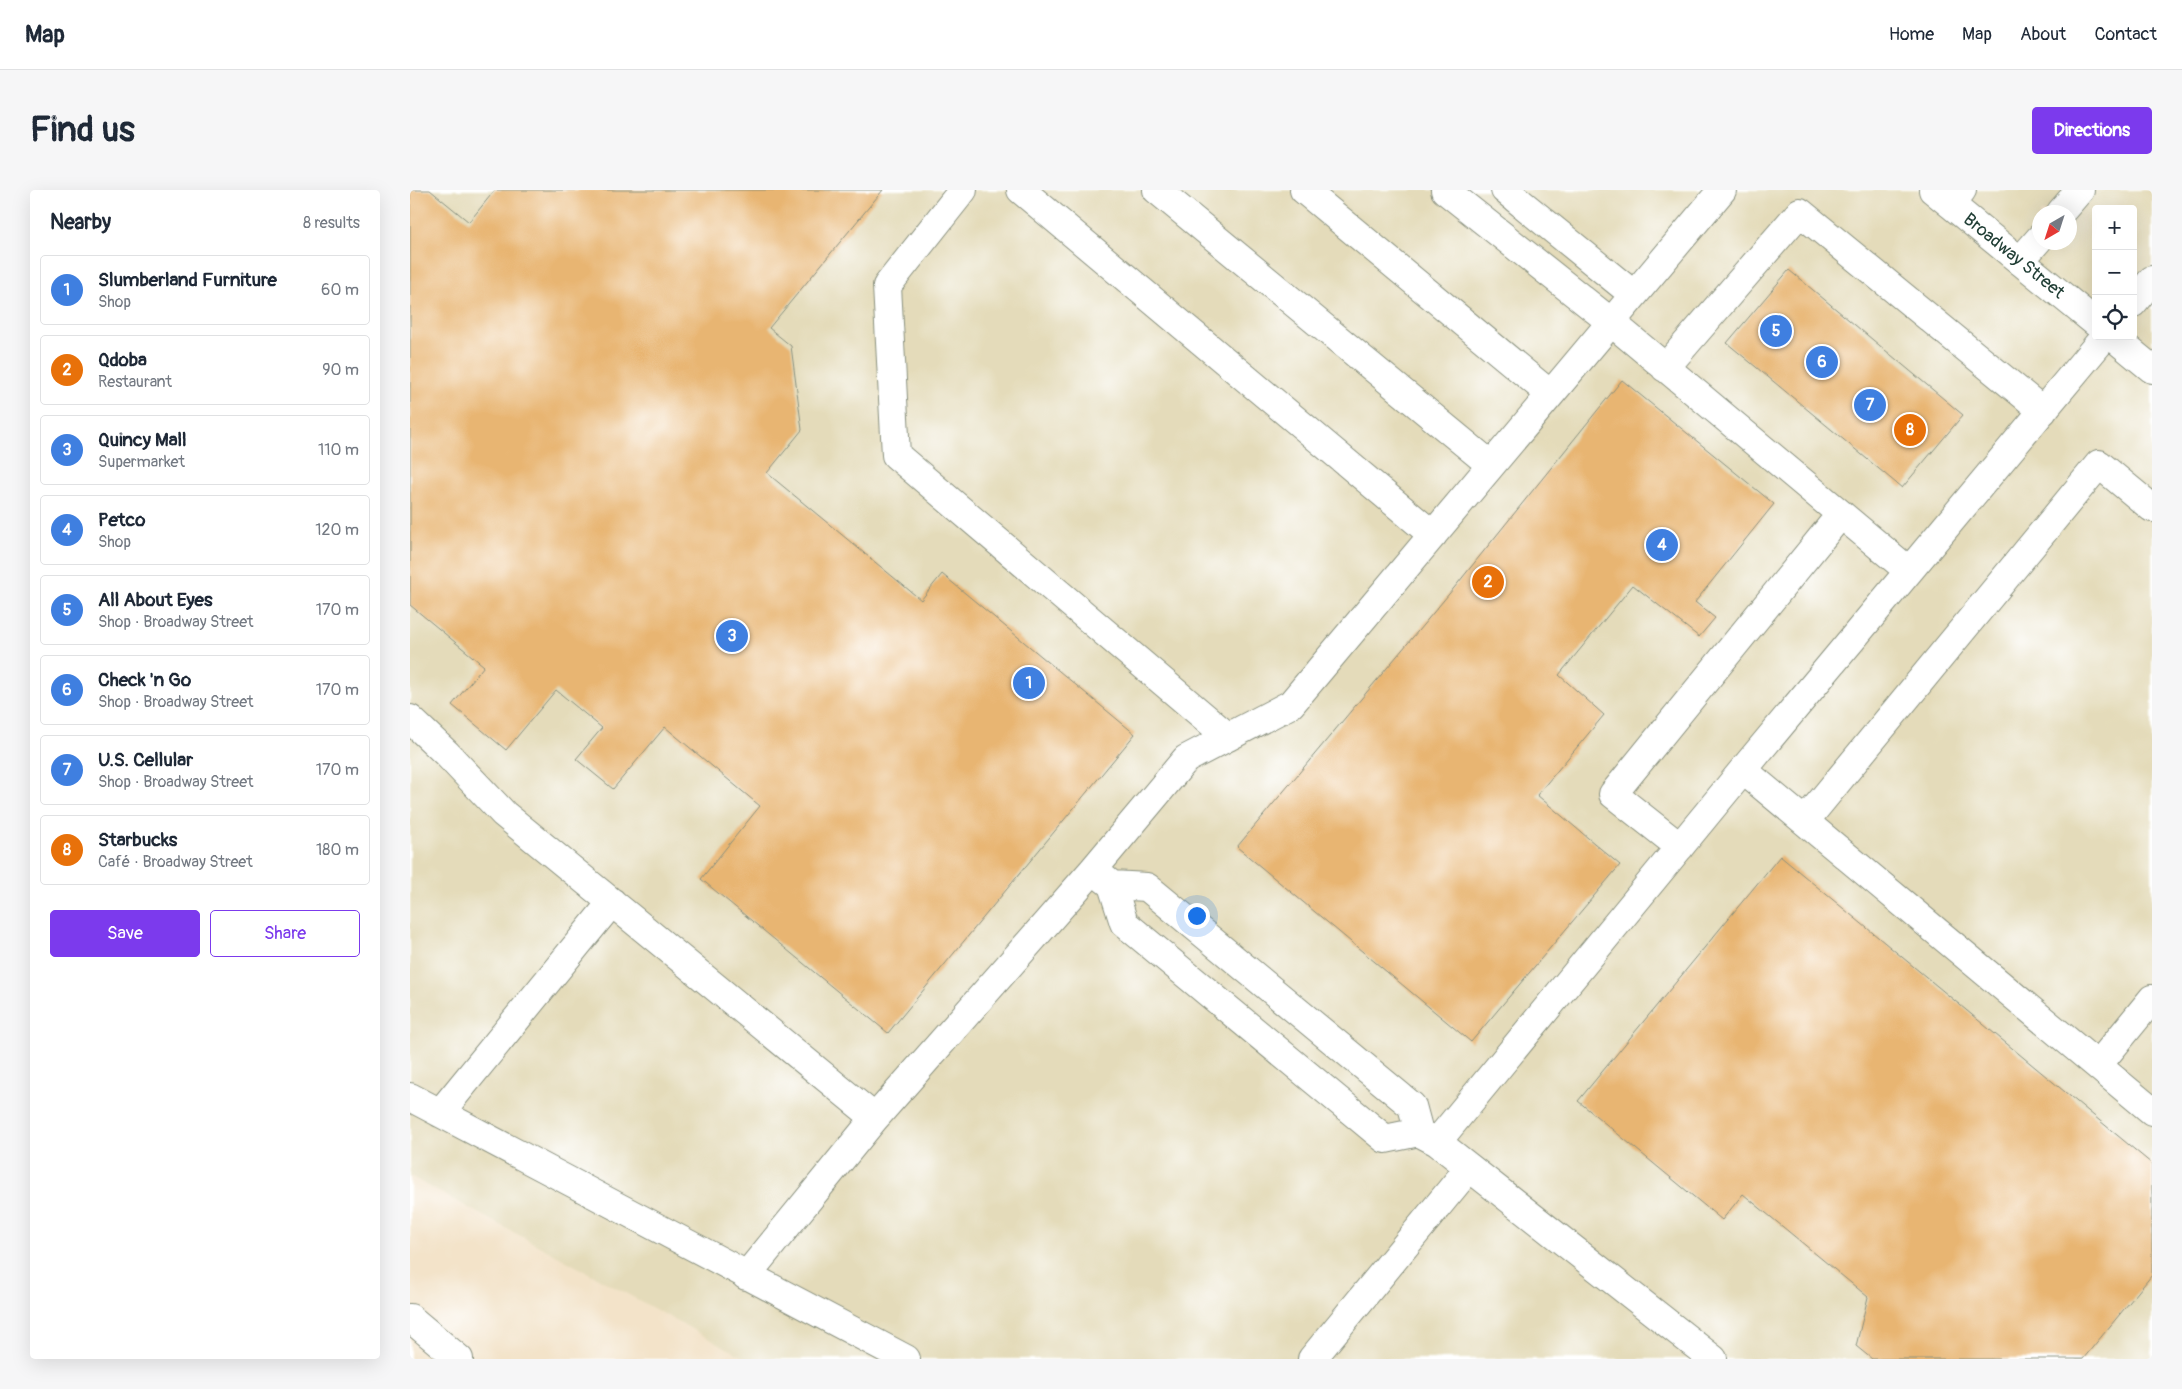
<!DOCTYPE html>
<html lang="en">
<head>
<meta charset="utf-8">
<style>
	body { margin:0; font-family:Pangolin,sans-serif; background:#f6f6f7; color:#1f2937 }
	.controls { position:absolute; right:15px; top:15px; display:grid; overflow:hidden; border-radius:5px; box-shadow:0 5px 20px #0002 }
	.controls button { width:45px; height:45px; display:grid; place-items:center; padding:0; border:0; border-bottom:1px solid #e0e1e3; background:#fff; color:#1f2937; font:25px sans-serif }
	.compass { position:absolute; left:1622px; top:15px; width:45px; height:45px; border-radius:50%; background:#fff; box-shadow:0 5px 20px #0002; rotate:219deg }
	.you { position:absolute; left:786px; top:725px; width:18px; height:18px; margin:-12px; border:4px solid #fff; border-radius:50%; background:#1a73e8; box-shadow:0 0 0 8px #1a73e833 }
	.badge { display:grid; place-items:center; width:32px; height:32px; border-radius:50%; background:#7c3aed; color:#fff; font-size:16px; font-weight:700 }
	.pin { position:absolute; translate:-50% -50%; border:2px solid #fff; box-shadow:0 1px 5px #0006 }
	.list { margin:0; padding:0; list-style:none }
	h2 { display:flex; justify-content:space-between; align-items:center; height:65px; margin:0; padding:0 20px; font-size:21px }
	h2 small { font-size:16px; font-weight:400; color:#747a83 }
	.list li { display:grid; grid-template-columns:32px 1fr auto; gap:15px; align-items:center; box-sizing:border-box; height:70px; margin:0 10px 10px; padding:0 10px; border:1px solid #e0e1e3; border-radius:5px }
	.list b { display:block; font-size:19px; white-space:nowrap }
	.list p { margin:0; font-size:16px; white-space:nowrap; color:#747a83 }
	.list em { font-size:16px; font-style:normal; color:#747a83 }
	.actions { display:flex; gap:10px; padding:15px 20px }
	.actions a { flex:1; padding:11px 0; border:1px solid #7c3aed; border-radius:5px; text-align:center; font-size:18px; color:#7c3aed }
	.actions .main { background:#7c3aed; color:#fff }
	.icon { flex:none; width:28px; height:28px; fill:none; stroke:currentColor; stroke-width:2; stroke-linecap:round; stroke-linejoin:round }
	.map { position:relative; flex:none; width:1742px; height:1169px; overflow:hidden; border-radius:5px }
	header { display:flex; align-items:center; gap:30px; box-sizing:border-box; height:70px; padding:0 25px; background:#fff; border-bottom:1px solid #e0e1e3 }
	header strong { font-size:24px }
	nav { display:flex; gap:28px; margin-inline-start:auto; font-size:18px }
	.intro { display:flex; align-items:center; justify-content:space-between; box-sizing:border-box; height:120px; padding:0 30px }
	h1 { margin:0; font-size:35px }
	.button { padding:12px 22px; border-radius:5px; background:#7c3aed; color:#fff; font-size:18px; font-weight:700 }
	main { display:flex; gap:30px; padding:0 30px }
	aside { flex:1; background:#fff; border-radius:5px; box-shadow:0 5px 20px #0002 }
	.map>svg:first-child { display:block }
	.built { fill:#e4dbba; fill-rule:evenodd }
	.building { fill:#e8b572 }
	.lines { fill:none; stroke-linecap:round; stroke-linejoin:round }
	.minor-casing { stroke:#89907e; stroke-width:30 }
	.major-casing { stroke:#89907e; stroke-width:30 }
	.minor { stroke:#fff; stroke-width:28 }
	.major { stroke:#fff; stroke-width:28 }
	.labels { text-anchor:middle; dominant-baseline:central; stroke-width:4; stroke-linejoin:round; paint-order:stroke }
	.street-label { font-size:18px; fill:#1f3d34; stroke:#fff }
</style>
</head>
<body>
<header>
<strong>Map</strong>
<nav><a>Home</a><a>Map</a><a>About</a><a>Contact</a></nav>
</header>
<div class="intro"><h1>Find us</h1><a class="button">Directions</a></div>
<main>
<aside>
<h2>Nearby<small>8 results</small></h2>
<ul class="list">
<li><span class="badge" style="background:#3f7fe0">1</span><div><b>Slumberland Furniture</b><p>Shop</p></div><em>60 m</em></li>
<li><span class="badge" style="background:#e8710a">2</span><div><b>Qdoba</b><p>Restaurant</p></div><em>90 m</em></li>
<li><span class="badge" style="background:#3f7fe0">3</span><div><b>Quincy Mall</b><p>Supermarket</p></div><em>110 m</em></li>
<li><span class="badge" style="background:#3f7fe0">4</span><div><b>Petco</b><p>Shop</p></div><em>120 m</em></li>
<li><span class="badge" style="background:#3f7fe0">5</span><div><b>All About Eyes</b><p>Shop · Broadway Street</p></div><em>170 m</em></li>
<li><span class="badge" style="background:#3f7fe0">6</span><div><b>Check 'n Go</b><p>Shop · Broadway Street</p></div><em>170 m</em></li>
<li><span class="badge" style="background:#3f7fe0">7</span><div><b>U.S. Cellular</b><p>Shop · Broadway Street</p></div><em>170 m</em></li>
<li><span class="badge" style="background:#e8710a">8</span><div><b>Starbucks</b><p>Café · Broadway Street</p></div><em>180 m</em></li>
</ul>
<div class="actions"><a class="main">Save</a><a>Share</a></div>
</aside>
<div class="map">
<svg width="1742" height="1169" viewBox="0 0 1742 1169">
	<rect width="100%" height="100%" fill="#fff"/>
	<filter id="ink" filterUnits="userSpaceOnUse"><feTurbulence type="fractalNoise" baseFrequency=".02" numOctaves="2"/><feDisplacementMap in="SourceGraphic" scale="10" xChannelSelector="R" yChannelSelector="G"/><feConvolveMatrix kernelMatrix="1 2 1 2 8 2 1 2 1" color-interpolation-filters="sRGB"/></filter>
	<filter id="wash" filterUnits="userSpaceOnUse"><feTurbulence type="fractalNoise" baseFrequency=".0096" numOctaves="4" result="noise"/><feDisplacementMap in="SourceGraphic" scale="20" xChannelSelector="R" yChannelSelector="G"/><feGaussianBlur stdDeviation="1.12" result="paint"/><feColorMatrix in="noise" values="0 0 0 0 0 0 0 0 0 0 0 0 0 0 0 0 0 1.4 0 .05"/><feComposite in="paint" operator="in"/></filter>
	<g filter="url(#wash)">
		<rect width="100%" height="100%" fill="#f3e3c9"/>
		<path class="built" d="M0,0H1742V1169H337L0,986ZM1686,19H1723V146H1686ZM1630,22H1660V52H1630Z"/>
		<g id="blocks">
			<path class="building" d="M0,0H20L59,32L85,0H473L359,138L381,156L392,240L357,283L511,410L532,384L725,544L478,843L291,689L350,616L255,537L203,599L166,569L192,538L146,500L96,560L42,515L74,476L0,415Z
				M1379,80L1553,225L1492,298L1317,153Z
				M1212,190L1364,314L1285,412L1305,428L1289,447L1223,395L1149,485L1194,525L1127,605L1210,675L1061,852L827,657L1044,398Z
				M1370,666L1742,974V1085L1673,1169H1462L1446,1156L1458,1107L1333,1004L1312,1030L1168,911Z"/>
		</g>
	</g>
	<g filter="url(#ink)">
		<use href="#blocks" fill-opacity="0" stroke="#89907e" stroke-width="1"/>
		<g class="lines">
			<g class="minor-casing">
				<path id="minor" d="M553,0L477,96L486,265L818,547
					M611,0L1023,345
					M747,0L1081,275
					M894,0L1140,204
					M1035,0L1201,132L1499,381
					M1095,0L1224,105
					M1541,14L1552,0
					M1651,22L1670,0
					M1610,71L1630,48
					M1723,113L1742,90
					M1255,178L1390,22L1633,221
					M0,529L37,564L94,624L465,928
					M1333,580L1742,921
					M1395,631L1689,274L1742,318
					M1270,657L1203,604L1431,324
					M683,680L702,695L737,697L1002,916L1009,942L975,949L714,733L702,695
					M1688,875L1742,809
					M0,907L496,1169
					M30,923L202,712
					M1012,944L1027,952L1303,1169
					M1027,952L1333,580L1695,146
					M336,1086L465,928L683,680L776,569L881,514L1312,0
					M0,1128L49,1169
					M902,1169L1059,978"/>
			</g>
			<g class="major-casing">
				<path id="major" d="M1523,0L1686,133
					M1702,146L1742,179"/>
			</g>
			<use href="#minor" class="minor"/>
			<use href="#major" class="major"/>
		</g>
	</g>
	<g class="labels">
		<g class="street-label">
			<text transform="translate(1604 66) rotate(39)">Broadway Street</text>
		</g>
	</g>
</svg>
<div class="controls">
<button>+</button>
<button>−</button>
<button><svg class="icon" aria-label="locate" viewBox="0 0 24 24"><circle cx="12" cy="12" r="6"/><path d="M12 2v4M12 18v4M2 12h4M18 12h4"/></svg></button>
</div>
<svg class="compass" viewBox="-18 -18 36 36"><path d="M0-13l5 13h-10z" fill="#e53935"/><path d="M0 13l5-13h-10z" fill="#747a83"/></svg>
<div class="you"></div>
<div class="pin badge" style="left:619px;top:493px;background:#3f7fe0">1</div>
<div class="pin badge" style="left:1078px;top:392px;background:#e8710a">2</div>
<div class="pin badge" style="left:322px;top:446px;background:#3f7fe0">3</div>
<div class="pin badge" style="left:1252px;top:355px;background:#3f7fe0">4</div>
<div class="pin badge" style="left:1366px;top:141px;background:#3f7fe0">5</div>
<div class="pin badge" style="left:1412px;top:172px;background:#3f7fe0">6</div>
<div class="pin badge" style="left:1460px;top:215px;background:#3f7fe0">7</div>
<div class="pin badge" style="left:1500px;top:240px;background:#e8710a">8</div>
</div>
</main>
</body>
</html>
